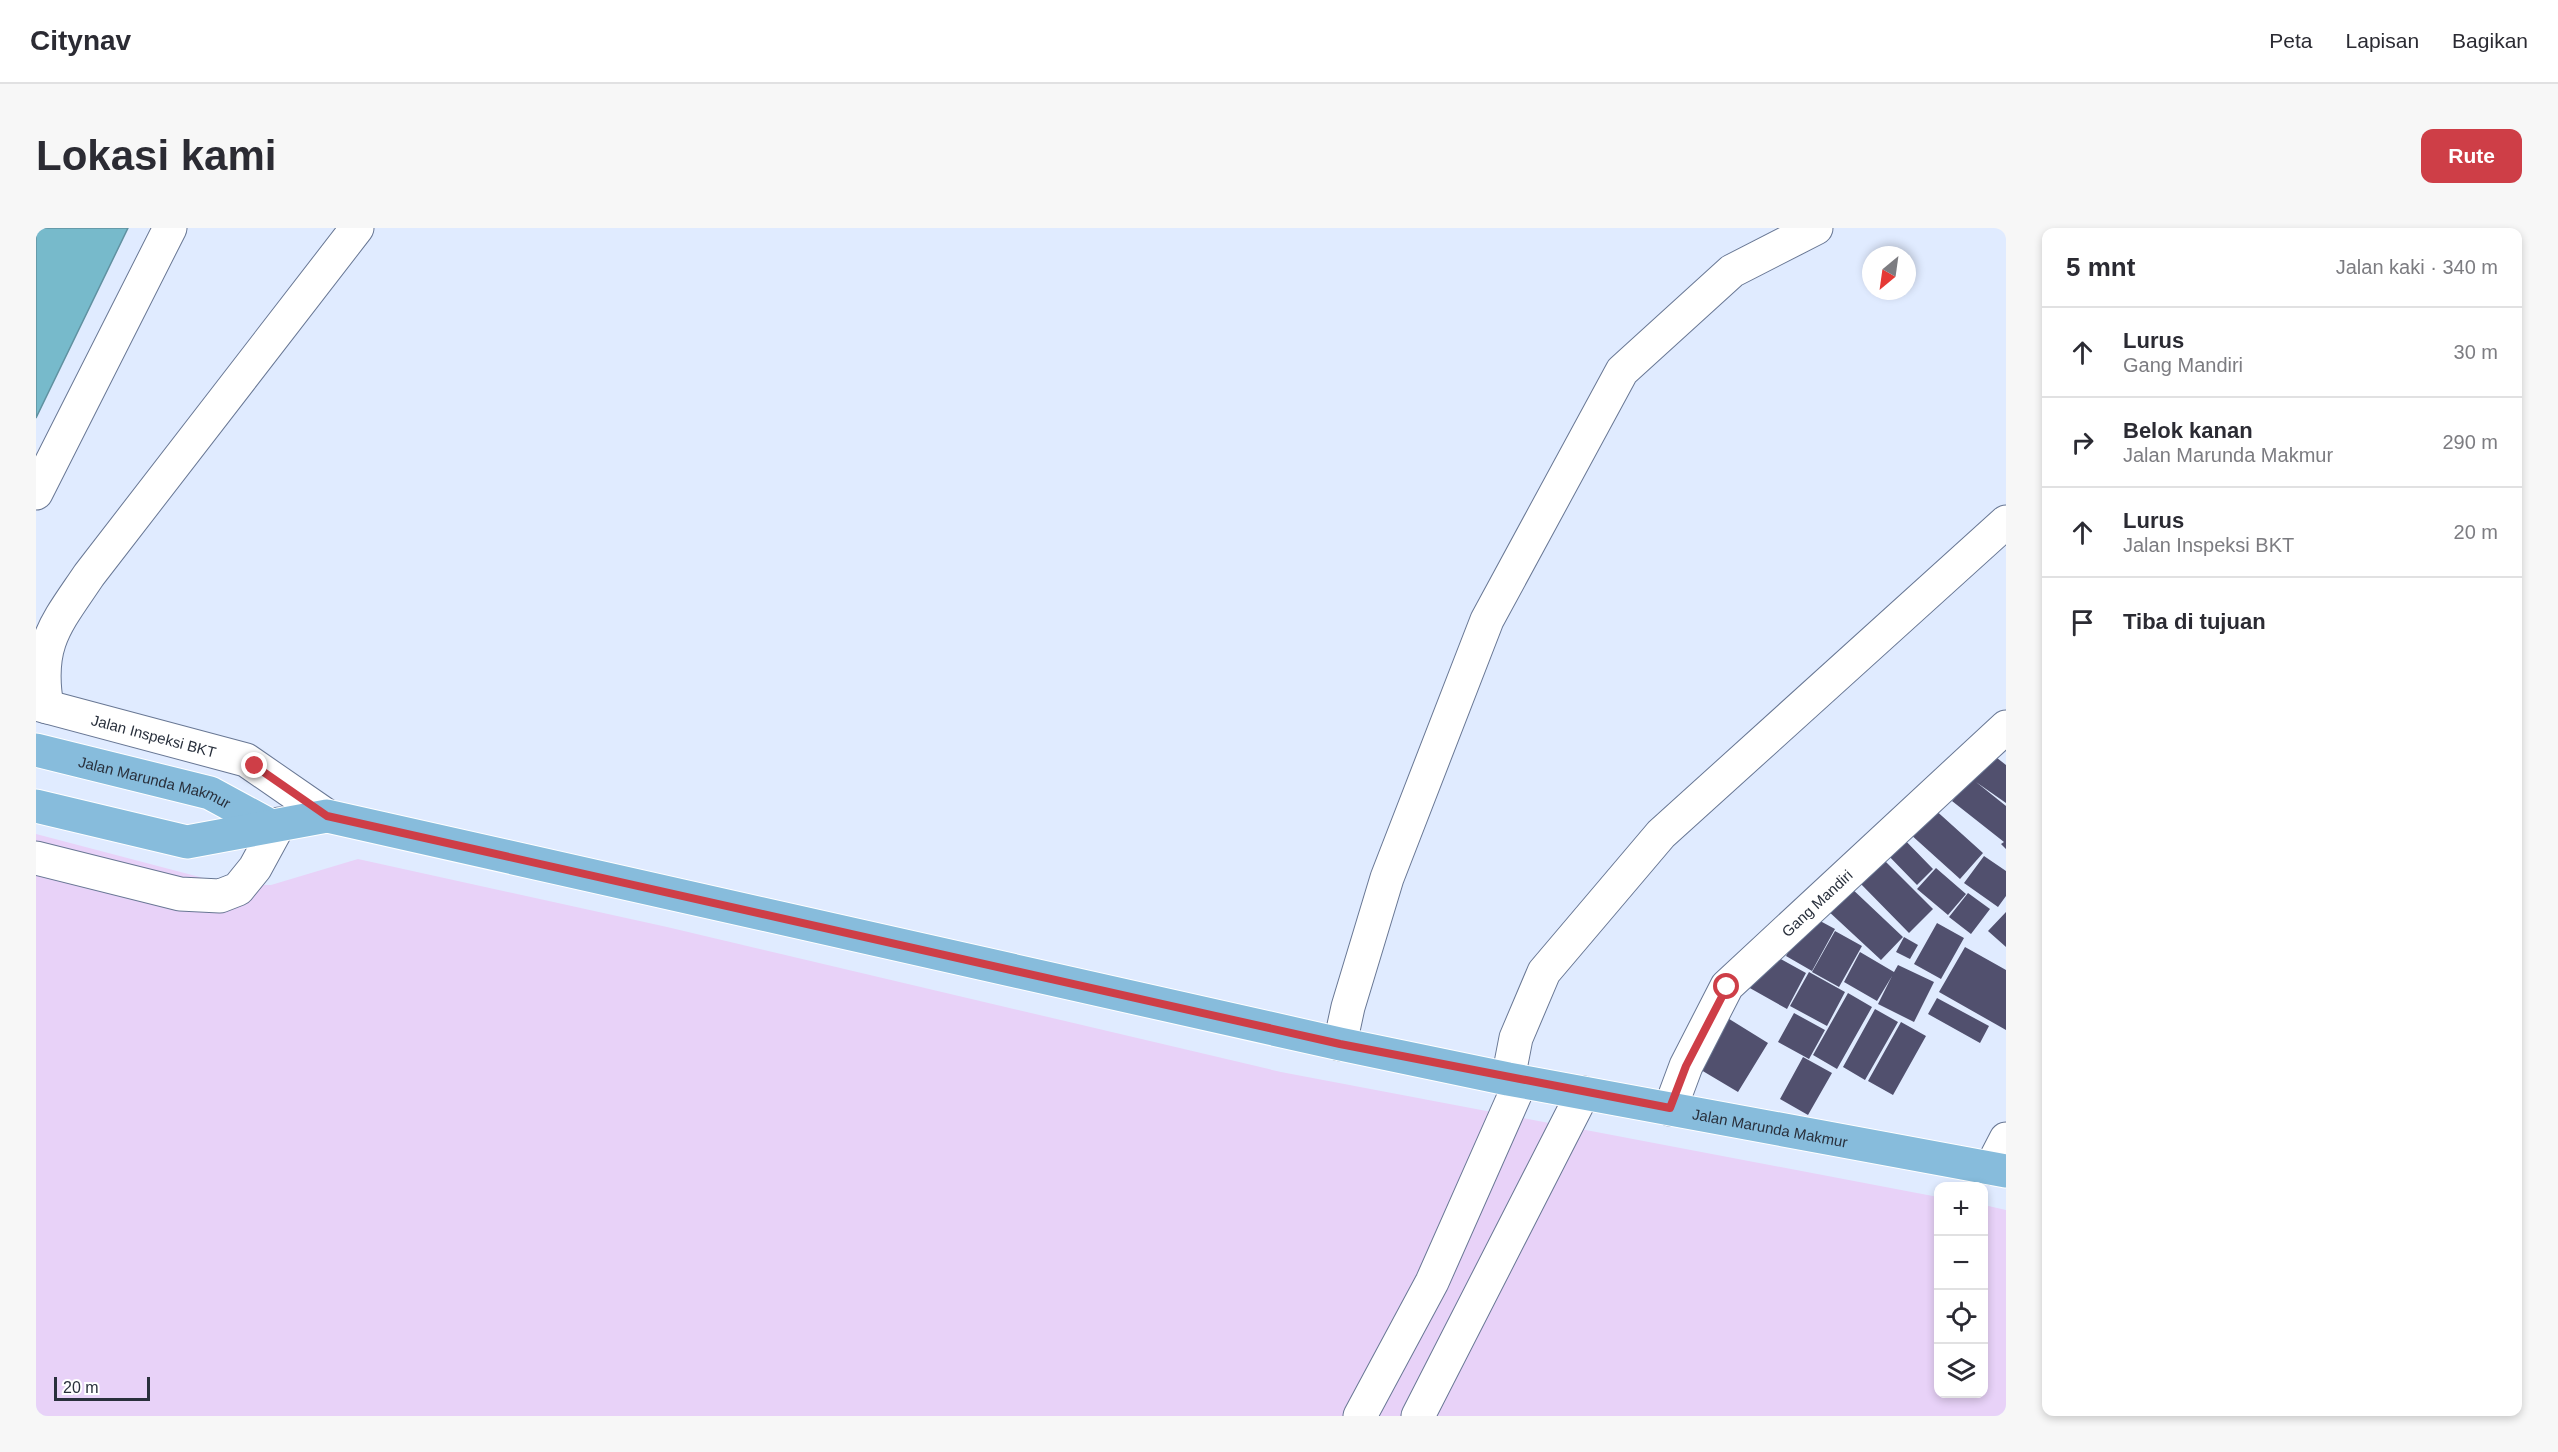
<!DOCTYPE html>
<html lang="id">
<head>
<meta charset="utf-8">
<style>
	body { margin:0; font-family:Arial,sans-serif; background:#f7f7f7; color:#2b2b33 }
	.controls { position:absolute; right:18px; bottom:18px; display:grid; overflow:hidden; border-radius:12px; box-shadow:0 3px 9px #0003 }
	.controls button { width:54px; height:54px; display:grid; place-items:center; padding:0; border:0; border-bottom:2px solid #e1e1e2; background:#fff; color:#2b2b33; font:30px sans-serif }
	.compass { position:absolute; left:1826px; top:18px; width:54px; height:54px; border-radius:50%; background:#fff; box-shadow:0 3px 9px #0003; rotate:209deg }
	.scale { position:absolute; left:18px; bottom:15px; width:96px; box-sizing:border-box; padding-left:6px; border:3px solid #29303c; border-top:0; font-size:16px; line-height:21px; white-space:nowrap; color:#29303c; -webkit-text-stroke:4px #fff; paint-order:stroke }
	.stop { position:absolute; width:18px; height:18px; margin:-14px; border:4px solid #ce3e47; border-radius:50%; background:#fff }
	.stop.end { background:#ce3e47; border-color:#fff; box-shadow:0 2px 6px #0008 }
	.list { margin:0; padding:0; list-style:none }
	h2 { display:flex; justify-content:space-between; align-items:center; height:78px; margin:0; padding:0 24px; font-size:26px }
	h2 small { font-size:20px; font-weight:400; color:#7c7c81 }
	.list li { display:grid; grid-template-columns:39px 1fr auto; gap:18px; align-items:center; box-sizing:border-box; height:90px; padding:0 24px; border-top:2px solid #e1e1e2 }
	.list b { display:block; font-size:22px; white-space:nowrap }
	.list p { margin:0; font-size:20px; white-space:nowrap; color:#7c7c81 }
	.list em { font-size:20px; font-style:normal; color:#7c7c81 }
	.icon { flex:none; width:33px; height:33px; fill:none; stroke:currentColor; stroke-width:2; stroke-linecap:round; stroke-linejoin:round }
	.map { position:relative; flex:none; width:1970px; height:1188px; overflow:hidden; border-radius:12px }
	header { display:flex; align-items:center; gap:36px; box-sizing:border-box; height:84px; padding:0 30px; background:#fff; border-bottom:2px solid #e1e1e2 }
	header strong { font-size:28px }
	nav { display:flex; gap:33px; margin-inline-start:auto; font-size:21px }
	.intro { display:flex; align-items:center; justify-content:space-between; box-sizing:border-box; height:144px; padding:0 36px }
	h1 { margin:0; font-size:42px }
	.button { padding:15px 27px; border-radius:12px; background:#ce3e47; color:#fff; font-size:21px; font-weight:700 }
	main { display:flex; gap:36px; padding:0 36px }
	aside { flex:1; background:#fff; border-radius:12px; box-shadow:0 3px 9px #0003 }
	.map>svg:first-child { display:block }
	.green { fill:#e8d2f8 }
	.water { fill:#77bacb; stroke:#6091a0; stroke-width:1.5 }
	.building { fill:#51506e }
	.lines { fill:none; stroke-linecap:round; stroke-linejoin:round }
	.minor-casing { stroke:#687794; stroke-width:35 }
	.major-casing { stroke:#fff; stroke-width:35 }
	.minor { stroke:#fff; stroke-width:33 }
	.major { stroke:#87bcdc; stroke-width:33 }
	.route { stroke:#ce3e47; stroke-width:8 }
	.labels { text-anchor:middle; dominant-baseline:central; stroke-width:6; stroke-linejoin:round; paint-order:stroke }
	.street-label { font-size:15px; fill:#29303c; stroke:#fff }
</style>
</head>
<body>
<header>
<strong>Citynav</strong>
<nav><a>Peta</a><a>Lapisan</a><a>Bagikan</a></nav>
</header>
<div class="intro"><h1>Lokasi kami</h1><a class="button">Rute</a></div>
<main>
<div class="map">
<svg width="1970" height="1188" viewBox="0 0 1970 1188">
	<rect width="100%" height="100%" fill="#e0ebff"/>
	<path class="green" d="M0,606L194,657H235L322,631L631,699L1245,844L1902,969V1166H1948V977L1970,982V1188H0Z"/>
	<path class="water" d="M0,0H92L0,190Z"/>
	<path class="building" d="M1956,526L1970,537V575L1940,554L1970,578V621L1965,616L1968,614L1916,573Z
		M1896,579L1947,625L1924,651L1873,605Z
		M1864,607L1897,641L1881,657L1848,623Z
		M1948,628L1970,643V668L1962,679L1928,655Z
		M1845,629L1897,681L1873,705L1821,652Z
		M1900,640L1930,666L1912,687L1881,661Z
		M1812,657L1867,709L1845,732L1790,681Z
		M1932,665L1954,681L1935,706L1913,689Z
		M1970,684V719L1952,703Z
		M1773,687L1799,701L1776,743L1750,728Z
		M1901,695L1928,710L1905,751L1878,736Z
		M1799,703L1826,718L1803,759L1776,744Z
		M1868,709L1882,717L1874,731L1860,724Z
		M1929,719L1970,742V802L1903,764Z
		M1732,724L1770,745L1751,781L1712,759Z
		M1824,724L1858,744L1862,737L1898,754L1878,794L1842,776L1856,748L1841,773L1808,754Z
		M1773,744L1809,764L1791,798L1754,778Z
		M1812,765L1836,779L1801,841L1777,827Z
		M1901,770L1953,798L1944,815L1892,786Z
		M1839,781L1862,794L1829,852L1807,839Z
		M1758,785L1789,802L1773,831L1742,814Z
		M1690,789L1732,815L1702,864L1660,839Z
		M1865,794L1890,808L1857,867L1832,853Z
		M1767,829L1796,845L1772,887L1744,871Z"/>
	<g class="lines">
		<g class="minor-casing">
			<g id="minor">
				<path d="M0,265L134,0"/>
				<path id="s1" d="M0,476L210,532L291,588"/>
				<path d="M11,479C0,416 20,396 53,347L321,0"/>
				<path d="M0,630L144,666L184,668L202,661L219,640L243,596"/>
				<path d="M1304,816L1312,779L1351,650L1451,392L1586,143L1696,43L1780,0"/>
				<path d="M1472,851L1480,810L1508,744L1625,606L1970,294"/>
				<path id="s2" d="M1634,881L1650,838L1691,758L1970,499"/>
				<path d="M1955,940L1970,911"/>
				<path d="M1324,1188L1396,1054L1485,853"/>
				<path d="M1382,1188L1547,865"/>
			</g>
		</g>
		<g class="major-casing">
			<g id="major">
				<path id="s3" d="M0,522L174,565L233,597"/>
				<path id="s4" d="M0,578L151,614L291,588L1304,816L1472,851L1970,943"/>
			</g>
		</g>
		<use href="#minor" class="minor"/>
		<use href="#major" class="major"/>
	</g>
	<g class="lines">
		<path class="route" d="M219,538L291,588L1304,816L1634,880L1650,838L1691,759"/>
	</g>
	<g class="labels">
		<g class="street-label">
			<text stroke="none"><textPath href="#s1" startOffset="122">Jalan Inspeksi BKT</textPath></text>
			<text stroke="none"><textPath href="#s3" startOffset="123">Jalan Marunda Makmur</textPath></text>
			<text stroke="none"><textPath href="#s2" startOffset="258">Gang Mandiri</textPath></text>
			<text stroke="none"><textPath href="#s4" startOffset="1774">Jalan Marunda Makmur</textPath></text>
		</g>
	</g>
</svg>
<div class="controls">
<button>+</button>
<button>−</button>
<button><svg class="icon" aria-label="locate" viewBox="0 0 24 24"><circle cx="12" cy="12" r="6"/><path d="M12 2v4M12 18v4M2 12h4M18 12h4"/></svg></button>
<button><svg class="icon" aria-label="layers" viewBox="0 0 24 24"><path d="M12 4l9 5-9 5-9-5zM3 14l9 5 9-5"/></svg></button>
</div>
<svg class="compass" viewBox="-18 -18 36 36"><path d="M0-13l5 13h-10z" fill="#e53935"/><path d="M0 13l5-13h-10z" fill="#7c7c81"/></svg>
<div class="scale">20 m</div>
<div class="stop" style="left:1691px;top:759px"></div>
<div class="stop end" style="left:219px;top:538px"></div>
</div>
<aside>
<h2>5 mnt<small>Jalan kaki · 340 m</small></h2>
<ul class="list">
<li><svg class="icon" aria-label="ahead" viewBox="0 0 24 24"><path d="M12 20V5M6 11l6-6 6 6"/></svg><div><b>Lurus</b><p>Gang Mandiri</p></div><em>30 m</em></li>
<li><svg class="icon" aria-label="right" viewBox="0 0 24 24"><path d="M7 20v-9h11M14 6l5 5-5 5"/></svg><div><b>Belok kanan</b><p>Jalan Marunda Makmur</p></div><em>290 m</em></li>
<li><svg class="icon" aria-label="ahead" viewBox="0 0 24 24"><path d="M12 20V5M6 11l6-6 6 6"/></svg><div><b>Lurus</b><p>Jalan Inspeksi BKT</p></div><em>20 m</em></li>
<li><svg class="icon" aria-label="arrive" viewBox="0 0 24 24"><path d="M6 21V4h12l-3 4 3 4H6"/></svg><div><b>Tiba di tujuan</b></div></li>
</ul>
</aside>
</main>
</body>
</html>
